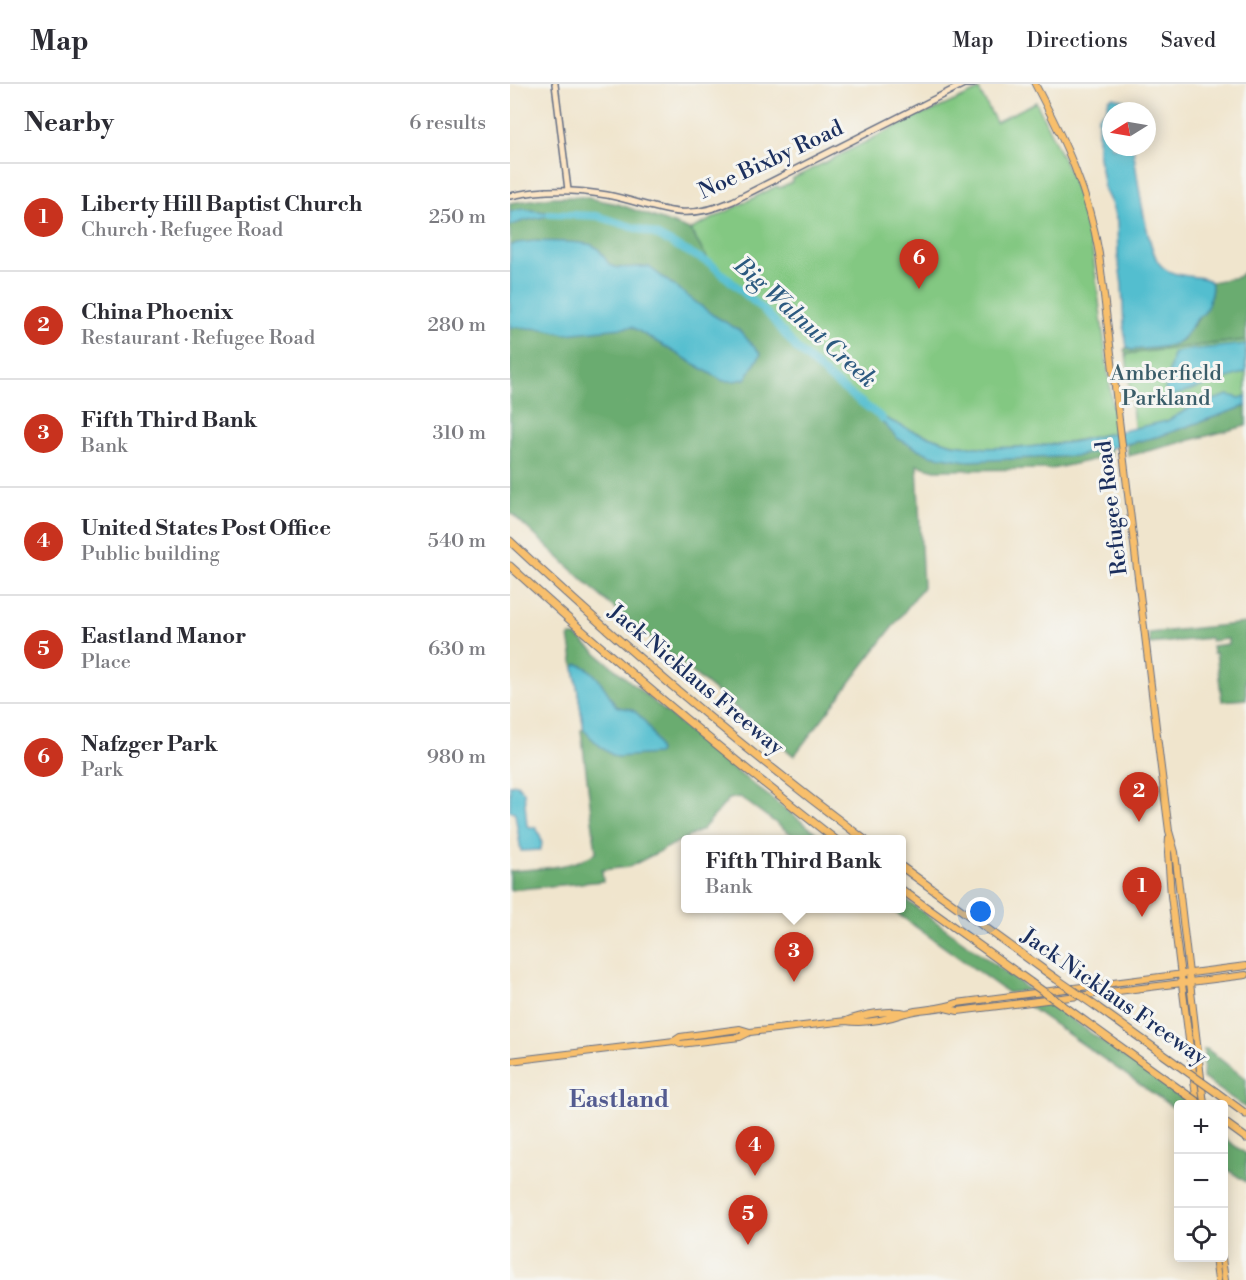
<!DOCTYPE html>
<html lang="en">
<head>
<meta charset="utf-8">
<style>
	body { margin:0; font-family:"Libre Bodoni",serif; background:#f7f7f7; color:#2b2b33 }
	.controls { position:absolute; right:18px; bottom:18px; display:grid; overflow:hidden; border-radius:6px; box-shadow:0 3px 15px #0003 }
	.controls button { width:54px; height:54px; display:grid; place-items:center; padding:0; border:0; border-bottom:2px solid #e1e1e2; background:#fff; color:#2b2b33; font:30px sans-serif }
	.compass { position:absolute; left:592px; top:18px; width:54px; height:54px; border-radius:50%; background:#fff; box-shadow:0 3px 15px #0003; rotate:259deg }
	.you { position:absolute; left:471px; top:828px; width:21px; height:21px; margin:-15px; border:4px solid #fff; border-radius:50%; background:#1a73e8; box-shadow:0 0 0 9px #1a73e833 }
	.badge { display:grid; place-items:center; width:39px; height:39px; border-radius:50%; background:#c8321e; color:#fff; font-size:20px; font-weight:700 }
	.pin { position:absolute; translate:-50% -50px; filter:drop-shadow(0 2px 3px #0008) }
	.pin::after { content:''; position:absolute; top:32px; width:21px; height:18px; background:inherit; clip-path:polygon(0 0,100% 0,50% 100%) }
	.popup { position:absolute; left:171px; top:751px; width:225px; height:78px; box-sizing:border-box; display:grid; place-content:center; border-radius:6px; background:#fff; filter:drop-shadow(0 2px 4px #0005); font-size:20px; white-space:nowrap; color:#7c7c81 }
	.popup b { font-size:22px; color:#2b2b33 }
	.popup::after { content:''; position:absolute; left:50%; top:100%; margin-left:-12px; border:12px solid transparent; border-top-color:#fff }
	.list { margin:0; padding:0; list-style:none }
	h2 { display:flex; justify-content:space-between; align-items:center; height:78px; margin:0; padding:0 24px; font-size:26px }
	h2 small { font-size:20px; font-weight:400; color:#7c7c81 }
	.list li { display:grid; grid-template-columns:39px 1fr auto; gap:18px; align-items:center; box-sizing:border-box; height:108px; padding:0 24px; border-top:2px solid #e1e1e2 }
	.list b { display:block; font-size:22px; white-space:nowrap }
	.list p { margin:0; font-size:20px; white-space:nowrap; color:#7c7c81 }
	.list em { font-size:20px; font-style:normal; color:#7c7c81 }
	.icon { flex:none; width:33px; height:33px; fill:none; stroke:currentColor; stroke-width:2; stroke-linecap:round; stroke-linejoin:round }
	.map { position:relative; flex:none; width:736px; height:1196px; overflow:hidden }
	header { display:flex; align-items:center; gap:36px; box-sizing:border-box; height:84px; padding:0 30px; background:#fff; border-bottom:2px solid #e1e1e2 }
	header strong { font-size:28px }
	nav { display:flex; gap:33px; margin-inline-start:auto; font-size:21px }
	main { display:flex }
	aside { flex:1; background:#fff }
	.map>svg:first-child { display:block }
	.green { fill:#83c882; stroke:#4f7c70; stroke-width:1.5 }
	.forest { fill:#6aac70; stroke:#426e67; stroke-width:1.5 }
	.water { fill:#53becf; stroke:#377696; stroke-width:1.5 }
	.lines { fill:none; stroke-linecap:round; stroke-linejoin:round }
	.river { stroke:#53becf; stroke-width:8 }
	.secondary-casing { stroke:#666f85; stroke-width:8 }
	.primary-casing { stroke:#666f85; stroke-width:8 }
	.highway-casing { stroke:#666f85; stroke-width:9 }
	.secondary { stroke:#fce5c4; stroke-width:5 }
	.primary { stroke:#f8bf6c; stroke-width:6 }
	.highway { stroke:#f8bf6c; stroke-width:7 }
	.highway-bridge-casing { stroke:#666f85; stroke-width:9; stroke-linecap:butt }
	.highway-bridge { stroke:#f8bf6c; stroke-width:7 }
	.labels { text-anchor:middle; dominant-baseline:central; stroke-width:6; stroke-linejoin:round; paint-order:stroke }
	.street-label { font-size:22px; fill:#1b2f5e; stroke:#f6f6f2 }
	.park-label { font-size:22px; fill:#3a5d69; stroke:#f6f6f2 }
	.water-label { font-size:24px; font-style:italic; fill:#2c5a80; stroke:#f6f6f2 }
	.neighbourhood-label { font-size:24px; font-weight:bold; fill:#535b90; stroke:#f6f6f2 }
</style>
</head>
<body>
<header>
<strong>Map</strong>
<nav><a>Map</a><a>Directions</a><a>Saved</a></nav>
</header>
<main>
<aside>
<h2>Nearby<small>6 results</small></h2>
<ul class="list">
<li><span class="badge">1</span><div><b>Liberty Hill Baptist Church</b><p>Church · Refugee Road</p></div><em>250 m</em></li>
<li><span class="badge">2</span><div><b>China Phoenix</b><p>Restaurant · Refugee Road</p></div><em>280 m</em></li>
<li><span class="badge">3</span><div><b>Fifth Third Bank</b><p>Bank</p></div><em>310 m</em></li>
<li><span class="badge">4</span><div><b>United States Post Office</b><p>Public building</p></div><em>540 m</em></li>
<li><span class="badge">5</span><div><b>Eastland Manor</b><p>Place</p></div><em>630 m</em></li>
<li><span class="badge">6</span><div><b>Nafzger Park</b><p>Park</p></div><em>980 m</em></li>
</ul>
</aside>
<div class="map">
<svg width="736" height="1196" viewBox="0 0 736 1196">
	<rect width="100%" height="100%" fill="#f6f6f2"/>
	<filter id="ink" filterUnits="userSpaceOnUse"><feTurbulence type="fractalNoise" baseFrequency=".0167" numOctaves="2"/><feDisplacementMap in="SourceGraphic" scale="12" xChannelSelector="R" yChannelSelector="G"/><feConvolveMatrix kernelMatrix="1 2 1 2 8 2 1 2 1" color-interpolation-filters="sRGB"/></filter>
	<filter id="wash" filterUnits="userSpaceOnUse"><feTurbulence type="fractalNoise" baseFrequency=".008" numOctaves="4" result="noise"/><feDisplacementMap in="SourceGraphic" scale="24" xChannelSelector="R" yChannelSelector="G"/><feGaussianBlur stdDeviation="1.35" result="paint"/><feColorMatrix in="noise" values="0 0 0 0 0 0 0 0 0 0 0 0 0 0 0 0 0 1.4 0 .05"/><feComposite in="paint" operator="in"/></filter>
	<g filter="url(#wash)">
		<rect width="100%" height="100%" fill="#f0e5cd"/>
		<path class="green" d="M469,6L486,38L526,18L562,94L576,135L583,171L606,348C563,358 519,367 475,364C403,361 334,316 286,264C277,253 269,242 260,232C242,213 219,200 202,181C193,171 187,157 180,146L267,102L269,104L282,98V95L409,31L418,29Z
			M736,256V313L625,349L616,270Z"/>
		<path class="forest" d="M42,113H73L108,120L180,146L201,180L259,231L287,265L323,297L364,329L400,346L442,360L475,364L519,363L562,358L598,350L601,372L542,385L425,386L407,381L413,503L284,672L98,519L0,428V119Z
			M736,186V256L616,270L614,266L617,263L621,266L672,256C683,239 706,220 701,198L728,193Z
			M736,322V342L618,372L617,360L650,352Z
			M736,539V615L712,617L706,569H703L702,562L718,560V555L701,557L700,554L640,560L639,549Z
			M59,552H66L220,682L314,755H288L230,713L219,715L192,746L119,783L92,786L93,797L0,806V787C25,785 67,784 86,768L71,646L74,645Z
			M392,813L520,906L498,909L381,825L392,824Z
			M539,919L680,1020H668V1027L518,922Z
			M694,965H697L736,995V1024L693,994Z
			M714,1054L736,1070V1098L714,1083Z"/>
		<path class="water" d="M603,13L614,16L617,27H601V63H623C627,92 635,152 647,176C659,198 695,189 701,198C704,204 698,223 694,229C692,231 689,232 687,235C680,242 676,255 666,259C654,265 635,264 621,266L617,263L614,245L612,201L608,174L607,138L601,119L594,105L588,67V32L596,26L599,15Z
			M13,125L49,130L13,137L0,142V128Z
			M25,157C40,158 70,157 82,161C95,166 94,181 105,183C114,185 128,182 139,183L203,231L229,246L251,270L235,295L224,297H213L122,243L55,250L34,245L0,243V162L7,159Z
			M736,260V288L660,313L655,307L663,270L670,267Z
			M718,311L730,314L736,312V322L650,352L567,372L457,377L420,371L400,361L387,354L364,329L400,346L442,360L475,364L519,363L562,358L657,337L680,324Z
			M68,580C85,584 97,608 106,622C111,624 116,624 120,625C132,629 148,656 149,668L147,670L107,673C97,670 81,654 74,646L65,590L64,583Z
			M7,700L14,708L17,742L26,744C30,749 34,761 30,766L11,767L5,730L4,728L0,727V701Z"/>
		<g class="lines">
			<path class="river" d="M40,130L87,132L144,150L201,180L259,231L287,265L323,297L372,334"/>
		</g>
	</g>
	<g filter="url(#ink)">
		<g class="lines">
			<g class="secondary-casing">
				<path id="secondary" d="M45,0L58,106
					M0,112C32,105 64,105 97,111C148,121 169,141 223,117L454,0H463"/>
			</g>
			<g class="primary-casing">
				<path id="primary" d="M525,0C554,55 579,108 589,170L650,676L659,747L665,768L694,1020
					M659,754L658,769L661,812L687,1020
					M435,924L448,927L736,891
					M336,937C355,940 378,935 396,929C413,924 430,926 447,919L736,882
					M164,957L170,953L230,945L240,948
					M0,977L164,957L170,960L230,953L240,948L336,937C350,931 382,925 396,929
					M705,1174L708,1196
					M712,1174L715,1196"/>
			</g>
			<g class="highway-casing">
				<path id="highway" d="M0,457C113,563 231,663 355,756
					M0,482C105,578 213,668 326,756
					M392,783L545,894
					M392,806L520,898
					M587,923L668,981
					M558,925L673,1008
					M706,1008L736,1030
					M714,1038L736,1054"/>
			</g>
			<use href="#secondary" class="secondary"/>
			<use href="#primary" class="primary"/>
			<use href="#highway" class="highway"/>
			<g class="highway-bridge-casing">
				<path id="highway-bridge" d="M545,894L587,923
					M520,898L558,925
					M668,981L706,1008
					M673,1008L690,1020"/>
			</g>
			<use href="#highway-bridge" class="highway-bridge"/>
		</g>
	</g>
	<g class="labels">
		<g class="street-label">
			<text transform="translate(261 76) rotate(-25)">Noe Bixby Road</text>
			<text transform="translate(602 424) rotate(-97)">Refugee Road</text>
			<text transform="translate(186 596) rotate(40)">Jack Nicklaus Freeway</text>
			<text transform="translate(604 913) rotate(35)">Jack Nicklaus Freeway</text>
		</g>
		<g class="park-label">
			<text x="656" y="289">Amberfield<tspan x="656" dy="25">Parkland</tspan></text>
		</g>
		<g class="water-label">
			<text transform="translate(295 239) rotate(42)">Big Walnut Creek</text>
		</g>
		<g class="neighbourhood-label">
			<text x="109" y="1016">Eastland</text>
		</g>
	</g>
</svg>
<div class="controls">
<button>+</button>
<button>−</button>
<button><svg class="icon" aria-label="locate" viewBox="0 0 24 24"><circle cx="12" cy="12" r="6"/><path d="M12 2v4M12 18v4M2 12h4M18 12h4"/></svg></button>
</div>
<svg class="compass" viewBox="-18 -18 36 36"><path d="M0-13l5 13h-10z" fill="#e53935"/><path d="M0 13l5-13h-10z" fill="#7c7c81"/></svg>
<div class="you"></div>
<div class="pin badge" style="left:632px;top:833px">1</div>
<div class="pin badge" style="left:629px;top:738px">2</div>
<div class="pin badge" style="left:284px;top:898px">3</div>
<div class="popup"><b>Fifth Third Bank</b>Bank</div>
<div class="pin badge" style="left:245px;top:1092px">4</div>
<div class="pin badge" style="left:238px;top:1161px">5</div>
<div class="pin badge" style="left:409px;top:205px">6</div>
</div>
</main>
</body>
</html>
